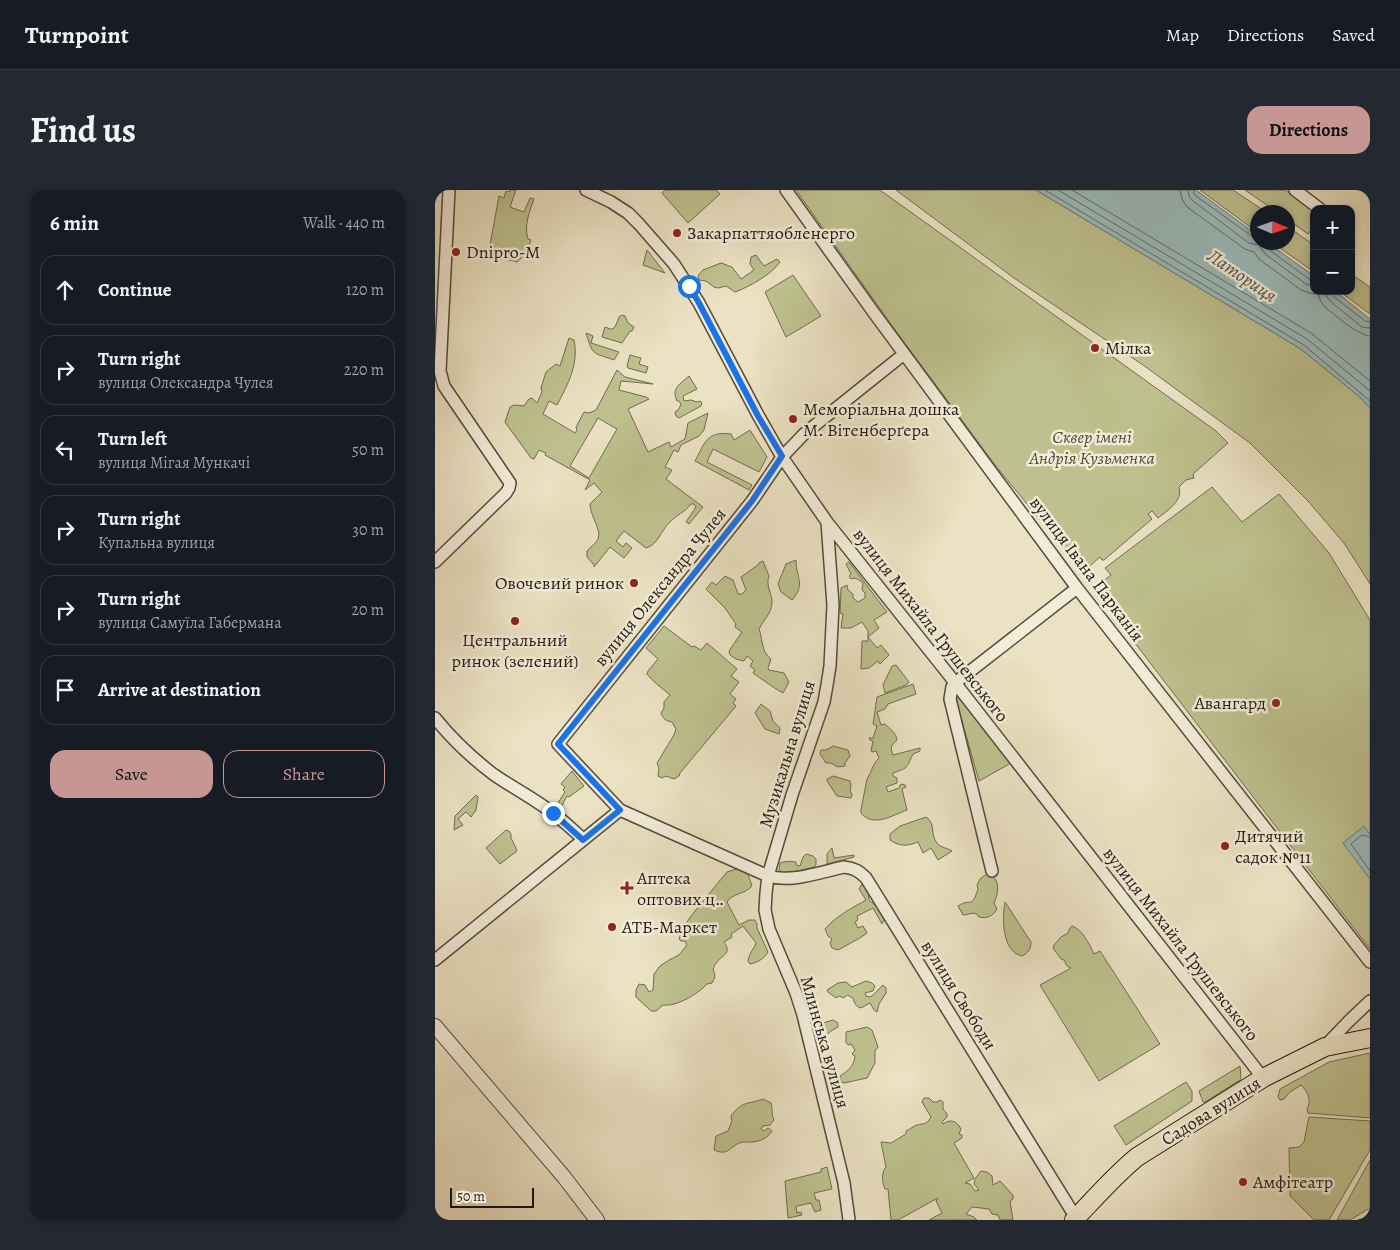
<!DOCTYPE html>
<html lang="en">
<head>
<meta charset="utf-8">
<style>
	body { margin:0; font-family:Alegreya,serif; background:#242831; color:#f1f3f6 }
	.controls { position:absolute; right:15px; top:15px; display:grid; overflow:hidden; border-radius:10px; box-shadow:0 2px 8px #0003 }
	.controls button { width:45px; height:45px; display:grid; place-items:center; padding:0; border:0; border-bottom:1px solid #363941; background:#171b24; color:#f1f3f6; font:25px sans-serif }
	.compass { position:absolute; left:815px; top:15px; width:45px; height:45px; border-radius:50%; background:#171b24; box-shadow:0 2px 8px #0003; rotate:92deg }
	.scale { position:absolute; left:15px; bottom:12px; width:84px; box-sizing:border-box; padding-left:5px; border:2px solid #241811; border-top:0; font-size:14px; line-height:18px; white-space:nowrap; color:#241811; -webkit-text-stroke:4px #f2ecd8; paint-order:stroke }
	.stop { position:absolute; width:15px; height:15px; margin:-11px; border:4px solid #1a73e8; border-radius:50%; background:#fff }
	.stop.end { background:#1a73e8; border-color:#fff; box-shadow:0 1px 5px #0008 }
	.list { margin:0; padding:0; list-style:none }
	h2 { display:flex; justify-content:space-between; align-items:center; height:65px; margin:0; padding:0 20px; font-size:21px }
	h2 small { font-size:16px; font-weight:400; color:#9ea1a6 }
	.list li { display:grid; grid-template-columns:32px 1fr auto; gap:15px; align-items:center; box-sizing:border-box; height:70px; margin:0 10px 10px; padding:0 10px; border:1px solid #363941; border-radius:15px }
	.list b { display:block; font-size:19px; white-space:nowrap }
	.list p { margin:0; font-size:16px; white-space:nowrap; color:#9ea1a6 }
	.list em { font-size:16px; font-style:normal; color:#9ea1a6 }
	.actions { display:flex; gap:10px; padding:15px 20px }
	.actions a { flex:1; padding:11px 0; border:1px solid #c59692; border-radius:15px; text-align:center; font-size:18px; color:#c59692 }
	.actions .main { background:#c59692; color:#111 }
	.icon { flex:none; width:28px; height:28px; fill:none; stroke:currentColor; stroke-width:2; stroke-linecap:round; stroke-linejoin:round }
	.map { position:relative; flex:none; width:935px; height:1030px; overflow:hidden; border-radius:15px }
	header { display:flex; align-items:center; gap:30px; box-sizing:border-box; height:70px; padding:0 25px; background:#171b24; border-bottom:1px solid #363941 }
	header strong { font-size:24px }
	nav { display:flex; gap:28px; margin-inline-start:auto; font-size:18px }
	.intro { display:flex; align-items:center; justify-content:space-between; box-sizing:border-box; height:120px; padding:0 30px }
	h1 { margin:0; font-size:35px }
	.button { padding:12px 22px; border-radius:15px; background:#c59692; color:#111; font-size:18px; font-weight:700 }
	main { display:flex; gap:30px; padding:0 30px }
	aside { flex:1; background:#171b24; border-radius:15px; box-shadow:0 2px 8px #0003 }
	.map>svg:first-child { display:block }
	.green { fill:#bec18f; stroke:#716c50; fill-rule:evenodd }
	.water { fill:#9bbcbc; stroke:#6b7a78 }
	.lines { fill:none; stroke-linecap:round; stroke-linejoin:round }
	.shore { stroke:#606a66; stroke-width:1 }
	.minor-casing { stroke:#564a3e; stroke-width:14 }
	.tertiary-casing { stroke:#564a3e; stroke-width:16 }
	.primary-casing { stroke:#241811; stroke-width:20 }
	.minor { stroke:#f2ecd8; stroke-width:11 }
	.tertiary { stroke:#f2ecd8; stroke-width:14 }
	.primary { stroke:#ebe2c3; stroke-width:18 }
	.route { stroke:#1a73e8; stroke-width:6 }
	.poi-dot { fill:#8f2418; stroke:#f2ecd8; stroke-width:2 }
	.labels { text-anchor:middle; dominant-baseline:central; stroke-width:5; stroke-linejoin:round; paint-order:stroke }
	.poi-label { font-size:18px; fill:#241811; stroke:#f2ecd8; text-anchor:start }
	.park-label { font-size:18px; font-style:italic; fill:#524b37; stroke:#f2ecd8 }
	.street-label { font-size:18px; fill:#241811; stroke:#f2ecd8 }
	.water-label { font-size:19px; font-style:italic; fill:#4e514d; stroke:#f2ecd8 }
</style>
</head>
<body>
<header>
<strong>Turnpoint</strong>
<nav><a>Map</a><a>Directions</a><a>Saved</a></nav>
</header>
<div class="intro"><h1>Find us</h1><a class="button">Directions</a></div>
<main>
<aside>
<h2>6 min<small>Walk · 440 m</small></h2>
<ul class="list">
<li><svg class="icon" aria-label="ahead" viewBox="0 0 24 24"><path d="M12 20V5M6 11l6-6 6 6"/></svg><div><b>Continue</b></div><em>120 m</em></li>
<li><svg class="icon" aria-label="right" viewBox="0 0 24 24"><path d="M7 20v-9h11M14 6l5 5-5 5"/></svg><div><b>Turn right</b><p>вулиця Олександра Чулея</p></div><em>220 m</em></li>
<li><svg class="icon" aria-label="left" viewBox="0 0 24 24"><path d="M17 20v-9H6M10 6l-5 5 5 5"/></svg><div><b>Turn left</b><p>вулиця Мігая Мункачі</p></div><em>50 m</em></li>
<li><svg class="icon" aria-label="right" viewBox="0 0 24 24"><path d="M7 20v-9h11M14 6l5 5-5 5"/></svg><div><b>Turn right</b><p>Купальна вулиця</p></div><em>30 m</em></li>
<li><svg class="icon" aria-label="right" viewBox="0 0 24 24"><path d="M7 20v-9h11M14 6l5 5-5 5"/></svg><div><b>Turn right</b><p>вулиця Самуїла Габермана</p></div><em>20 m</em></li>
<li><svg class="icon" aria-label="arrive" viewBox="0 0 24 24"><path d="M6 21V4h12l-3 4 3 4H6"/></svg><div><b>Arrive at destination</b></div></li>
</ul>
<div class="actions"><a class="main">Save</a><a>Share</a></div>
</aside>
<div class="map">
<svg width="935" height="1030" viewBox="0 0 935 1030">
	<rect width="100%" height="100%" fill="#ebe2c3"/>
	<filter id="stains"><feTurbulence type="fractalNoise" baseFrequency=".004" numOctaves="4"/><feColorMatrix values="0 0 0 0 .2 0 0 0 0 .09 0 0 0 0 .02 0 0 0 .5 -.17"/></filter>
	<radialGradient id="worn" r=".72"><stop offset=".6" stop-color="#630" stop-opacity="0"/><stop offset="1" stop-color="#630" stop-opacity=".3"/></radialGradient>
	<path class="green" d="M75,0H81L75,17L89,22L95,8L99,9C94,23 89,35 93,49L96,50C94,56 88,68 82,72C76,69 66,70 59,68L58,66L59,55H55L64,6L69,8L71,1L74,2Z
		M230,0H281L285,4L253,33L227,3Z
		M361,0H445L781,241L793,253L758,284L759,288L751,290L744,297C748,311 733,320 723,328L717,321L713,324L717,329L669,370H667L665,367L648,382L560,275L458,137Z
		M461,0H601L866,159L927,209L935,218V394L909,353L873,311L815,253L708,175L579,88Z
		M765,0H798L831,22H822V42Z
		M810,0H850L879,21V36L873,44L853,30L852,22H842Z
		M853,37L879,55V82L838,53L852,52Z
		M212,60L230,83L208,75Z
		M321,65L329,76L342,69L345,72C337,84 314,97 300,102L291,96L283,98L279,97L271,91L264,90L263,86L268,80L286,73L297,77L306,89L319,80L315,74L316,67Z
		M916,84L935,97V124L904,101H916Z
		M358,85L386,126L351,147L330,102Z
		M187,125L190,126L193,133L199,137L197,141H195L187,153L167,147L170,137L175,139H178L181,135L184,127Z
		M151,143L158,146L156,153L184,162L179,170C157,162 158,166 151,143Z
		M134,148L139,150C144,174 133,194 122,215L114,211L108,224L140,243L142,240L141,237L149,222L154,223L161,220L182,180L190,187L218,194L186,191L184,200L211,207L214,209L193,219L213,262L234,252L236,257L250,249L253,233L273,223L269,240L264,246L246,255L243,262L239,260L230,277L237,280L231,289L268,317L254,334L251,332L261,317L259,314H256C248,324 242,324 235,332C226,340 223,355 211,358L189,341L181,351L188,357L191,353L197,358L189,368L175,357L159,377V375L152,367V361C155,357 161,354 163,349C167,340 155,326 155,314L167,302L159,293L150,300L155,290L110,265L111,263L104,260L99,269L96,268L70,232L75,217L79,215L89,216L94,209L97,208L102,213L107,202L106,198L111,182L121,174L125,176ZM163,228L182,239L154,288L135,276Z
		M195,165L206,168L204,174L213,177L211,183L193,178L192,176Z
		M254,186L262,199L248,206L249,211L256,210L262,212L265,211L267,213L266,216L244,228L241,226L240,222L244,219L246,214L244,211H242C236,198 245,194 254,186Z
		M315,240L332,267L324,282L278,259L272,272L317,295L314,300L260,271C270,253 271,241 296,244L299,250Z
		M777,297L807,332L844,304L894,363L935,430V759L663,405V395L676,385L670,378Z
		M361,370C361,388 371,394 357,410L346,402L343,394L351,374Z
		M328,371L334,386C330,396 338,404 337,414C336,423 329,430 324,439C328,449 326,462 336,469L333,478L334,480L349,483L354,492L348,503L338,497L318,483L320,480L315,476L318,471L312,466L309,471L301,469L295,465L294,461L307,442L300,437L301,434L290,418L271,399L277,392L281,395L290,386L298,390L303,404H307L311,400L306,387L323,375L324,373Z
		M414,372L452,422L439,430L444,438L433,447L442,458L446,455L454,465L445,474L443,471L434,478L426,479L427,451H433V441L427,432L416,438H406L408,424L405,423L406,398L412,395L413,400L418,404V408L423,412L430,408V403L427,400L428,393C424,390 421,387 416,389L414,386L416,384L411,374Z
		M229,436L257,457L259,456L266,460L272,453L302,479L296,486L304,492L295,504L301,509L298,513L301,516L245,583L244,586L239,589L231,586L227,588L223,586L224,578L222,573L239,545L241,539L237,532C231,531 228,529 226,523L229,518V512L235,505C227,498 218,492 212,484L213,481L223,469L211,458Z
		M461,475L474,492L471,495L450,503L448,495L457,476Z
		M478,494L481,504L453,514L450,519L442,522L446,535L450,534C454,538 462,544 462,550C456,556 455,557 458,565L485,558V561L478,564C471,578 475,577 458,583V586L462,588V593L451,597L453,602L464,598L465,595L467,594L470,595L471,597L467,599L472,620C458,625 438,638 426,623V620L432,589C437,581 437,575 444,568L441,561L438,562L436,561L438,551L435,550L434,548H438L442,536L438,534L442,507Z
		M524,508L527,510L576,573L544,591L523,517L522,511Z
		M326,514L335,521L338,531L345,538L344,544L330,539L320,523Z
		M398,556L413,560L415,566L410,573V576L403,577L396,573H391L385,564L386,560H391Z
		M137,581L149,596L134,607L132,606L125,619L121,616L130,602L128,600L130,597L126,594Z
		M398,586L415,591L416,596L415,601L417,604L416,608L402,606L392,591V589Z
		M41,605L43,607L41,620L36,627L31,622L23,629L28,635L19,640L20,626Z
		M491,627C501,633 495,645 502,653C506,658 513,658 517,661L503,670L496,658L488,663L483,652C473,656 465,657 455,650V644L465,636Z
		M71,640L74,641L76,644V648L80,656L82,661L65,674L51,658Z
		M397,658L399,668L419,665V667L392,674V664Z
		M371,664L378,666L381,669V675L379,677L350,684L344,681L345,673C350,671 357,671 361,672V675L365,676L368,667Z
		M301,679C314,680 313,685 317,696C311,704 297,703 292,712L304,735L314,730H320L322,734V738L333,762C330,768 322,773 315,774L313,771C314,763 319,759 321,753L308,736L296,744L297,747L289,752C297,763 288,765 282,772C280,774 279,777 278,780C281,785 280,788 277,793L272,794C263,804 241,817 228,815L221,821H216L201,807V800L204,794L210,795L214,802L218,800L219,784L225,776L234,770L244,765L252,755L250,751H246L244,749L247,740L256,726L287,688L292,682Z
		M552,684C566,688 564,702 559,713L562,719C558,726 552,729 544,727C540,720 535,725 528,725L523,716C537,707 536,720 543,699L542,695L545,689Z
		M427,694L431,696L433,700L434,710L446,720V724L450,727L447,734L438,718L422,726L423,730L420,732L423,738L428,736L432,743L425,748L403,760L397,758L395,753L397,749L393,746L390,739C401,726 417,718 431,710L424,699Z
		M570,712L596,752C596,759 593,763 587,766C567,762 567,728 570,712Z
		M637,736C647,739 655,755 659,764L665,761L725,854L664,891L605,795L636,778L632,776L629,770L626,769L618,758L619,755L626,747L633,743L635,738Z
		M431,791L437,793L440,796L438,801L430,803L431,806L435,807C441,804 443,799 448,795L451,798V803L444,814L442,822L439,820L435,813L426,818C420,816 420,814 418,808L412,805L409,808L404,806L401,808L393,802L392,800L403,793L411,792L417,797Z
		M398,830L403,833V837L396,841L391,846L385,843L388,833Z
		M432,837L437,840L443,857L440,861V873L432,888L409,893L405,891V886C413,881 419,876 420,866L417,864L420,860L416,854L413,855L411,852V842Z
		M935,863V928L873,923L872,919C877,910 873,902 866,895L855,902L849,909L845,910L843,907L845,899L894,872Z
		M805,876L806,888L805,890L770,912H768L764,901Z
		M751,892L757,901V911L691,955L679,936Z
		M489,908H494L498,912H502L505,910L508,912V919L512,924V927L507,932L508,934C515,929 521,930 526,939L524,944L527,945V948L519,953L539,988L530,993L535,994L540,1001L544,1000L539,994L540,989L546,981L552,982L557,986L558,995L565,991L578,1005V1009L575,1011L578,1030H565L563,1025L557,1024L554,1019L537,1017L531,1024L539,1027L542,1030H494L507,1023L501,1011L503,1008L463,1030H456L453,999H450C447,992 446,983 451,977L446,952L456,953L471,944V941C474,940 478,936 482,935C490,933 491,935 496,927L487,912Z
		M328,909L336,913C338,919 336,925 339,930L335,935L328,936L326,939L329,941L333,938L337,941C333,948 324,952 316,952C312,953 311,951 308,952C294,955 295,967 279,960L281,946L293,941L297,931L296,926C308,910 312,915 328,909Z
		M874,927L935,931V960L894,1030H879L855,1006L854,958L864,957L869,952Z
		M935,970V1018L915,1030H902Z
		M392,977L397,999L379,1003L381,1010H384L386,1020L380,1022L376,1013L362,1016L361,1017L362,1023L366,1022L367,1025L353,1028L350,991L386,982V979Z"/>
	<path class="water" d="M601,0H761L822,45V52L833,53L879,86V101H900L935,129V218L927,209L866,159Z
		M929,636L935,645V689L908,653Z"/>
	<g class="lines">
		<path class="shore" d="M610,0L869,155L935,211
			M623,0L872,149L935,201
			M637,0L876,143L935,191
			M745,0L747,9L752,17L810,59L819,62L824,69L866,100L874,103L883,104L886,112L890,117C900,125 922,145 935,146
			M753,0L754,6L758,11L814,53L824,55L830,64L871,94L879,96
			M759,0V4L761,6L818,47L822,48
			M831,52L833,59L874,89L879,90
			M891,101L892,107L896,112L927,137L935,138
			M897,101L899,107L930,131L935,132
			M935,647L927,645L916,654L935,681"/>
		<g class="minor-casing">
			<path id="minor" d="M151,0L176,12L193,23L204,34L239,74L264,113L323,225L347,267L392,332L514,485L828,888
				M351,0L439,123L642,398L935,772
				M860,0L885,19
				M469,164L369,244L347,267L317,311L123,554L185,620L333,686C357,693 385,682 409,677C419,678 424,681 431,688L641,1028
				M392,332L398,415L395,476L392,495L389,512L357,605L333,686L331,703L330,720L334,739L361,803L368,825L409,993L414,1030
				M0,372L71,303L74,298L75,293L9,196L5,181L14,0
				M0,528C17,549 37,568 58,584C78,598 100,609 119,624C130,632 139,641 148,649
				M557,681L515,509L517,497L520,493L642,398
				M0,770L185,620
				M890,856L914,831L935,811"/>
		</g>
		<g class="tertiary-casing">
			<path id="tertiary" d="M0,836L129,987L162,1030"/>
		</g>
		<g class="primary-casing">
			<path id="primary" d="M639,1030C660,1008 679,986 702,967L828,888L890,857L935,848"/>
		</g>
		<use href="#minor" class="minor"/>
		<use href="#tertiary" class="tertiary"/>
		<use href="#primary" class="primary"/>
	</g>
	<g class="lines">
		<path class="route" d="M118,623L148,650L185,620L123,554L317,311L347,266L323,226L264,113L254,96"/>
	</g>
	<g class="poi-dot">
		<circle cx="242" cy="43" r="5"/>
		<circle cx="21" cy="62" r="5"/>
		<circle cx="660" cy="158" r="5"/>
		<circle cx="358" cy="229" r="5"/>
		<circle cx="199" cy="393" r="5"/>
		<circle cx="80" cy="431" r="5"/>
		<circle cx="841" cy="513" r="5"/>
		<circle cx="790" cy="656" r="5"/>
		<path d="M189.5 690.5h5v5h5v5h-5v5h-5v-5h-5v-5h5z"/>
		<circle cx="177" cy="737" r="5"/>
		<circle cx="808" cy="992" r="5"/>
	</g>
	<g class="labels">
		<g class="poi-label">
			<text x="252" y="43">Закарпаттяобленерго</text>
			<text x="31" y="62">Dnipro-M</text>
			<text x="670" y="158">Мілка</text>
			<text x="368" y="219">Меморіальна дошка<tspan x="368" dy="21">М. Вітенберґера</tspan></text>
			<text x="189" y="393" text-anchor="end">Овочевий ринок</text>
			<text x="80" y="450" text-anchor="middle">Центральний<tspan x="80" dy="21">ринок (зелений)</tspan></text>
			<text x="831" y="513" text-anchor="end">Авангард</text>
			<text x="800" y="646">Дитячий<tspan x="800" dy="21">садок №11</tspan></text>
			<text x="202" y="688">Аптека<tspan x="202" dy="21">оптових ц‥</tspan></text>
			<text x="187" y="737">АТБ-Маркет</text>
			<text x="818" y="992">Амфітеатр</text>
		</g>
		<g class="park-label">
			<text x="657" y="247">Сквер імені<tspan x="657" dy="21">Андрія Кузьменка</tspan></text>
		</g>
		<g class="street-label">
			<text transform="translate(652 379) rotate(53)">вулиця Івана Парканія</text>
			<text transform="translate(225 397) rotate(-51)">вулиця Олександра Чулея</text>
			<text transform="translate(496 435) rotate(52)">вулиця Михайла Грушевського</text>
			<text transform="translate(352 564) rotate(-73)">Музикальна вулиця</text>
			<text transform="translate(746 754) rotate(52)">вулиця Михайла Грушевського</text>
			<text transform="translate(524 805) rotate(58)">вулиця Свободи</text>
			<text transform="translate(390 852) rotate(74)">Млинська вулиця</text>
			<text transform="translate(776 921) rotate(-32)">Садова вулиця</text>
		</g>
		<g class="water-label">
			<text transform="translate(807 86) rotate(34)">Латориця</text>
		</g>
	</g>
	<rect width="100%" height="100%" filter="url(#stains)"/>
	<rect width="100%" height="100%" fill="url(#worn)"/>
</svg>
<div class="controls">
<button>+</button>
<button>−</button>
</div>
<svg class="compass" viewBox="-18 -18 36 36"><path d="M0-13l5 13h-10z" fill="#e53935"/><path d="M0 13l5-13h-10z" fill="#9ea1a6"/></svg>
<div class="scale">50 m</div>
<div class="stop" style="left:254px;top:96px"></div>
<div class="stop end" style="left:118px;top:623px"></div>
</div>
</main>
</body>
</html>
